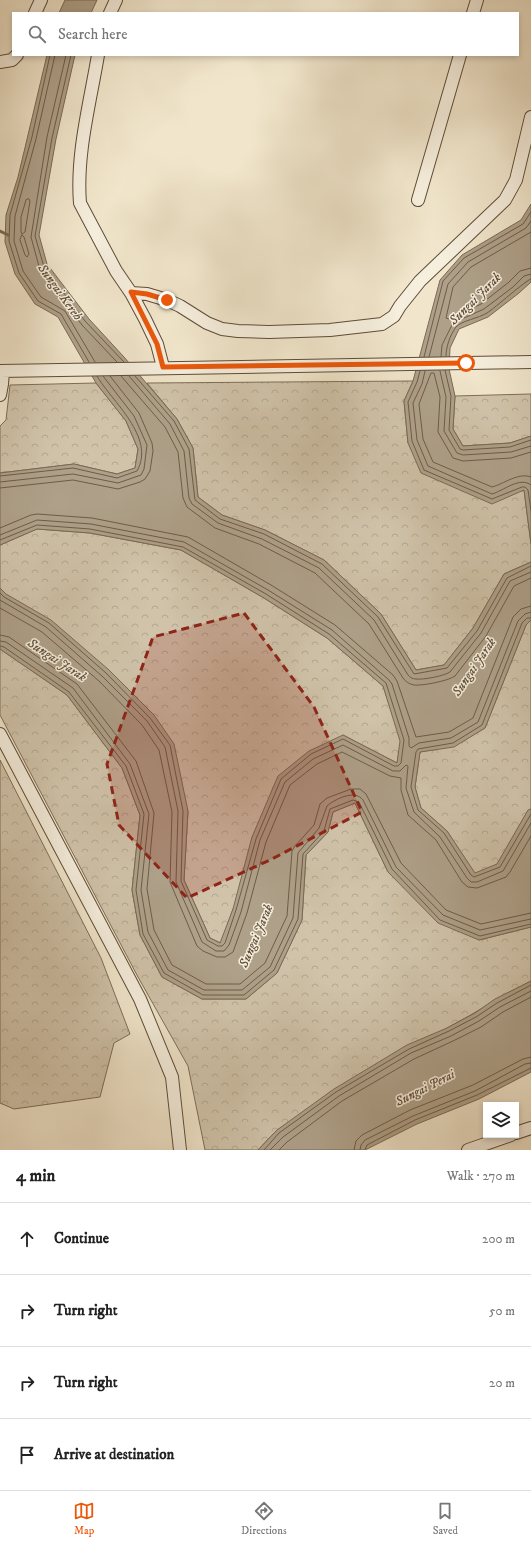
<!DOCTYPE html>
<html lang="en">
<head>
<meta charset="utf-8">
<style>
	body { margin:0; font-family:"IM FELL DW Pica",serif; background:#f2f2f2; color:#222 }
	.controls { position:absolute; right:12px; bottom:12px; display:grid; overflow:hidden; border-radius:0px; box-shadow:0 2px 6px #0003 }
	.controls button { width:36px; height:36px; display:grid; place-items:center; padding:0; border:0; border-bottom:1px solid #e0e0e0; background:#fff; color:#222; font:20px sans-serif }
	.stop { position:absolute; width:12px; height:12px; margin:-9px; border:3px solid #ea580c; border-radius:50%; background:#fff }
	.stop.end { background:#ea580c; border-color:#fff; box-shadow:0 1px 4px #0008 }
	.list { margin:0; padding:0; list-style:none }
	h2 { display:flex; justify-content:space-between; align-items:center; height:52px; margin:0; padding:0 16px; font-size:17px }
	h2 small { font-size:13px; font-weight:400; color:#767676 }
	.list li { display:grid; grid-template-columns:26px 1fr auto; gap:12px; align-items:center; box-sizing:border-box; height:72px; padding:0 16px; border-top:1px solid #e0e0e0 }
	.list b { display:block; font-size:15px; white-space:nowrap }
	.list em { font-size:13px; font-style:normal; color:#767676 }
	.icon { flex:none; width:22px; height:22px; fill:none; stroke:currentColor; stroke-width:2; stroke-linecap:round; stroke-linejoin:round }
	.map { position:relative; flex:none; width:531px; height:1150px; overflow:hidden }
	.search { position:absolute; background:#fff; box-shadow:0 2px 6px #0003; left:12px; right:12px; top:12px; height:44px; display:flex; align-items:center; gap:10px; box-sizing:border-box; padding:0 14px; border-radius:0px; color:#767676; font-size:15px }
	.sheet { height:340px; background:#fff }
	nav { display:flex; justify-content:space-around; align-items:center; box-sizing:border-box; height:56px; border-top:1px solid #e0e0e0; background:#fff; font-size:11px; color:#767676 }
	nav a { display:grid; justify-items:center; gap:2px }
	nav .on { color:#ea580c }
	.map>svg:first-child { display:block }
	.forest { fill:url(#forest-crowns); stroke:#7e6e58 }
	.water { fill:#aea089; stroke:#7a6a55 }
	.lines { fill:none; stroke-linecap:round; stroke-linejoin:round }
	.shore { stroke:#6e5c48; stroke-width:1 }
	.stream { stroke:#7a6a55; stroke-width:3 }
	.minor-casing { stroke:#5e4c38; stroke-width:14 }
	.minor { stroke:#f6efde; stroke-width:12 }
	.route { stroke:#ea580c; stroke-width:5 }
	.marked { fill:#8f2418; fill-opacity:0.2; stroke:#8f2418; stroke-width:3; stroke-dasharray:8 5; stroke-linejoin:round }
	.labels { text-anchor:middle; dominant-baseline:central; stroke-width:3; stroke-linejoin:round; paint-order:stroke }
	.water-label { font-size:13px; font-style:italic; fill:#614f3a; stroke:#f6efde }
</style>
</head>
<body>
<div class="map">
<svg width="531" height="1150" viewBox="0 0 531 1150">
	<defs>
		<pattern id="forest-crowns" width="20" height="18" patternUnits="userSpaceOnUse"><rect width="20" height="18" fill="#d0c3aa"/><path d="M2 6a3 3 0 1 1 6 0M12 15a3 3 0 1 1 6 0" fill="none" stroke="#b3a791"/></pattern>
	</defs>
	<rect width="100%" height="100%" fill="#f1e6cc"/>
	<filter id="stains"><feTurbulence type="fractalNoise" baseFrequency=".005" numOctaves="4"/><feColorMatrix values="0 0 0 0 .2 0 0 0 0 .09 0 0 0 0 .02 0 0 0 .5 -.17"/></filter>
	<radialGradient id="worn" r=".72"><stop offset=".6" stop-color="#630" stop-opacity="0"/><stop offset="1" stop-color="#630" stop-opacity=".3"/></radialGradient>
	<path class="forest" d="M413,381L404,401L408,443L524,490L531,544V562L504,574L473,628L444,665L416,670L381,614L324,560L265,530L222,515L198,497L193,448L177,419L147,383Z
		M96,383L126,421L138,449L135,468L117,474L74,464L0,473V426L6,420L10,385Z
		M531,394V436L510,443L463,446L453,429L455,396Z
		M37,529L90,533L181,550L264,598L327,638L383,686L401,741L397,763L343,735L233,909L221,943L210,938L184,880L188,811L0,588V545Z
		M531,620V809L528,811L497,865L475,874L447,831L421,808L415,787L420,752L454,746L485,728L526,625Z
		M0,649L67,695L122,768L140,815L132,890L140,935L162,977L202,999H246L277,973L302,920L306,855L328,832L333,812L355,803L388,872L479,940L531,927V981C502,995 476,1013 447,1028L277,1130L258,1150H205L188,1066L138,977L0,715Z
		M0,760L101,958L130,1034L114,1043L100,1097L14,1109L0,1103Z"/>
	<path class="water" d="M65,0H97L91,13H59Z
		M47,55H75L56,139L39,235L47,264L89,319L124,357L177,419L193,448L198,497L222,515L265,530L324,560L381,614L416,670L444,665L473,628L504,574L531,562V620L526,625L485,728L454,747L420,752L415,787L421,808L447,831L475,873L497,864L528,810L531,809V927L479,940L438,923L388,872L355,803L333,812L328,832L306,855L302,920L277,973L246,999H202L162,977L140,935L132,890L140,815L122,768L67,695L0,649V588L6,594L51,620L109,670L154,715L174,744L188,811L184,880L210,938L220,943L233,909L252,837L278,776L309,751L343,735L397,763L400,741L383,686L327,638L264,598L181,550L90,533L37,529L0,545V473L74,464L117,474L135,468L138,449L126,421L96,383L58,317L35,304L15,274L5,242L6,215L18,177Z
		M531,204V282L519,293L488,317L459,329L450,348L449,369L455,396L453,429L463,446L510,443L531,436V544L524,490L492,504L421,473L408,443L404,401L413,381L440,280L462,255L521,220Z
		M531,981V1072L479,1099L417,1124L365,1150H258L277,1130L334,1089L407,1045L447,1028L475,1013L495,999Z"/>
	<g class="lines">
		<path class="shore" d="M50,55L32,137L10,215L9,241L19,273L38,301L61,314L89,362
			M55,55L36,139L15,216L14,241L23,271L41,297L65,311L95,362
			M66,55L47,137L31,237L40,270L82,325L117,362
			M71,55L52,138L35,236L44,267L85,321L124,362
			M29,199L30,201L25,232L22,234L21,232V217L26,200Z
			M531,232L471,267L453,287L446,318L449,319L481,304L509,282L520,271L531,268
			M22,235L24,237L29,254L27,257L25,255L20,240Z
			M446,356C446,347 450,335 456,327C461,321 479,318 487,313C495,308 526,280 531,279
			M424,357L443,281L464,258L523,224L531,212
			M429,357L448,284L468,262L526,228L531,221
			M441,357L442,345L453,323L484,309L513,287L524,276L531,274
			M445,370L451,396L449,430L460,449L463,450L510,447L531,440
			M420,371L417,382L408,402L412,441L424,470L492,499L522,487H525L528,490L531,511
			M425,371L422,384L413,403L417,440L428,466L492,494C503,491 520,476 531,485
			M440,371L446,397L444,431L457,453L463,455L511,452L531,446
			M121,376L165,427L178,452L183,498L187,507L215,528L259,544L315,573L369,624L403,678C406,682 409,684 414,685C422,686 448,681 455,676L486,636L514,586L531,578
			M129,376L170,424L184,451L189,498L192,504L218,523L262,539L319,568L374,620L408,675C410,677 412,679 416,679C423,680 444,676 450,672L481,633L510,581L531,572
			M135,376L174,421L189,449L195,500L220,519L264,534L322,564L378,617L414,674L447,668L477,631L507,578L531,566
			M531,452L511,458L463,461L453,458L438,432L440,397L434,373H431L419,404L423,439L433,462L492,487C504,484 518,472 531,477
			M0,476L73,468L117,478L137,471C156,437 112,402 97,376
			M0,482L73,474L118,483L141,475L144,469L147,445L134,416L103,376
			M0,488L73,480L118,489L140,482L145,479L150,471L153,451L152,443L139,413L110,376
			M0,528L31,515L37,514L92,518L188,537L271,585L335,625L393,675L397,681L416,737L449,732L473,718L513,617L521,609L531,606
			M0,535L37,520L91,524L184,542L268,590L332,630L389,680L392,684L409,738V746L411,748L419,743L451,738L478,722L518,621L525,614L531,612
			M0,540L37,525L90,529L183,547L266,594L329,634L386,683L404,740L401,763L398,766H394L343,739L311,754L281,779L256,839L236,910L225,943L222,946H218L207,940L181,881L183,811L170,745L150,718L106,673L49,623L4,597L0,593
			M0,600L46,627L103,677L147,721L165,747L178,811L176,882L202,942L216,951H224L229,945L241,912L260,840L285,782L313,759L343,745L393,771H400L406,765L408,766L406,788L414,812L440,837L467,878L471,882H477L503,871L531,823
			M0,608L42,632L99,681L142,725L159,750L172,812L170,882L197,946L203,951L217,957H225L233,952L247,913L266,842L290,785L317,764L342,752L390,776L401,778V790L408,815L436,840L462,882L468,887L477,888L506,877L510,872L531,836
			M531,618H527L522,623L482,725L453,743L418,749L416,752L411,787L418,810L444,833L471,875L474,877L500,867L531,814
			M0,635L9,637L77,684L136,761L154,813L147,889L154,930L172,965L206,984H240L265,963L287,916L292,851L295,846L314,825L320,804L327,798L351,789H360L366,794L401,863L446,910L481,924L531,913
			M0,641L6,642L73,688L130,764L149,814L141,890L148,932L168,970L204,990H242L270,967L293,918L298,853L319,828L327,806C335,799 355,789 363,800L396,867L443,915L480,930L531,919
			M0,646L4,647L69,692L126,766L144,814L136,890L143,934L164,973L203,995H244L274,970L298,919L303,854L324,831L330,809L353,800L359,802L392,869L440,920L480,936L531,924
			M264,1150L279,1133L336,1092L409,1049L449,1031L476,1017L497,1003L531,985
			M270,1150L283,1137L339,1096L411,1053L451,1036L479,1021L500,1007L531,991
			M279,1150L287,1142L342,1101L414,1059L453,1041L481,1027L503,1012L531,997
			M354,1150L356,1141L362,1135L410,1110L473,1085L523,1059L531,1057
			M360,1150L361,1145L365,1140L413,1116L475,1091L525,1064L531,1063
			M365,1150L367,1145L415,1120L477,1095L531,1068"/>
		<path class="stream" d="M0,231L8,235"/>
		<g class="minor-casing">
			<path id="minor" d="M35,13L41,0
				M110,13L116,0
				M473,13L477,0
				M98,55C90,103 76,154 80,203L116,271L131,293L145,319L157,344L163,367
				M0,62L12,60L17,55
				M418,200L460,55
				M131,293L147,294L167,300L180,306L207,323L222,329L238,331L269,332L330,330L382,324L394,316L400,306L420,281L505,200L516,180L531,117
				M0,371L531,362
				M0,395L2,384L3,371
				M0,734L140,999L172,1077L180,1150
				M516,1133L531,1128
				M468,1150L511,1135"/>
		</g>
		<use href="#minor" class="minor"/>
	</g>
	<g class="lines">
		<path class="route" d="M167,300L147,294L131,292L157,344L163,367L466,363"/>
	</g>
	<path class="marked" d="M244,613L314,707L362,812L270,860L187,898L119,825L107,764L153,637Z"/>
	<g class="labels">
		<g class="water-label">
			<text transform="translate(60 292) rotate(54)">Sungai Kereh</text>
			<text transform="translate(475 299) rotate(-45)">Sungai Jarak</text>
			<text transform="translate(57 660) rotate(33)">Sungai Jarak</text>
			<text transform="translate(474 667) rotate(-56)">Sungai Jarak</text>
			<text transform="translate(256 936) rotate(-67)">Sungai Jarak</text>
			<text transform="translate(425 1088) rotate(-27)">Sungai Perai</text>
		</g>
	</g>
	<rect width="100%" height="100%" filter="url(#stains)"/>
	<rect width="100%" height="100%" fill="url(#worn)"/>
</svg>
<div class="controls">
<button><svg class="icon" aria-label="layers" viewBox="0 0 24 24"><path d="M12 4l9 5-9 5-9-5zM3 14l9 5 9-5"/></svg></button>
</div>
<div class="stop" style="left:466px;top:363px"></div>
<div class="stop end" style="left:167px;top:300px"></div>
<div class="search"><svg class="icon" aria-label="search" viewBox="0 0 24 24"><circle cx="10" cy="10" r="6"/><path d="M15 15l6 6"/></svg>Search here</div>
</div>
<section class="sheet">
<h2>4 min<small>Walk · 270 m</small></h2>
<ul class="list">
<li><svg class="icon" aria-label="ahead" viewBox="0 0 24 24"><path d="M12 20V5M6 11l6-6 6 6"/></svg><div><b>Continue</b></div><em>200 m</em></li>
<li><svg class="icon" aria-label="right" viewBox="0 0 24 24"><path d="M7 20v-9h11M14 6l5 5-5 5"/></svg><div><b>Turn right</b></div><em>50 m</em></li>
<li><svg class="icon" aria-label="right" viewBox="0 0 24 24"><path d="M7 20v-9h11M14 6l5 5-5 5"/></svg><div><b>Turn right</b></div><em>20 m</em></li>
<li><svg class="icon" aria-label="arrive" viewBox="0 0 24 24"><path d="M6 21V4h12l-3 4 3 4H6"/></svg><div><b>Arrive at destination</b></div></li>
</ul>
</section>
<nav>
<a class="on"><svg class="icon" aria-label="map" viewBox="0 0 24 24"><path d="M3 6l6-2 6 2 6-2v14l-6 2-6-2-6 2zM9 4v14M15 6v14"/></svg>Map</a>
<a><svg class="icon" aria-label="directions" viewBox="0 0 24 24"><path d="M12 3l9 9-9 9-9-9zM9 14v-3h6M13 9l2 2-2 2"/></svg>Directions</a>
<a><svg class="icon" aria-label="saved" viewBox="0 0 24 24"><path d="M7 4h10v16l-5-4-5 4z"/></svg>Saved</a>
</nav>
</body>
</html>
